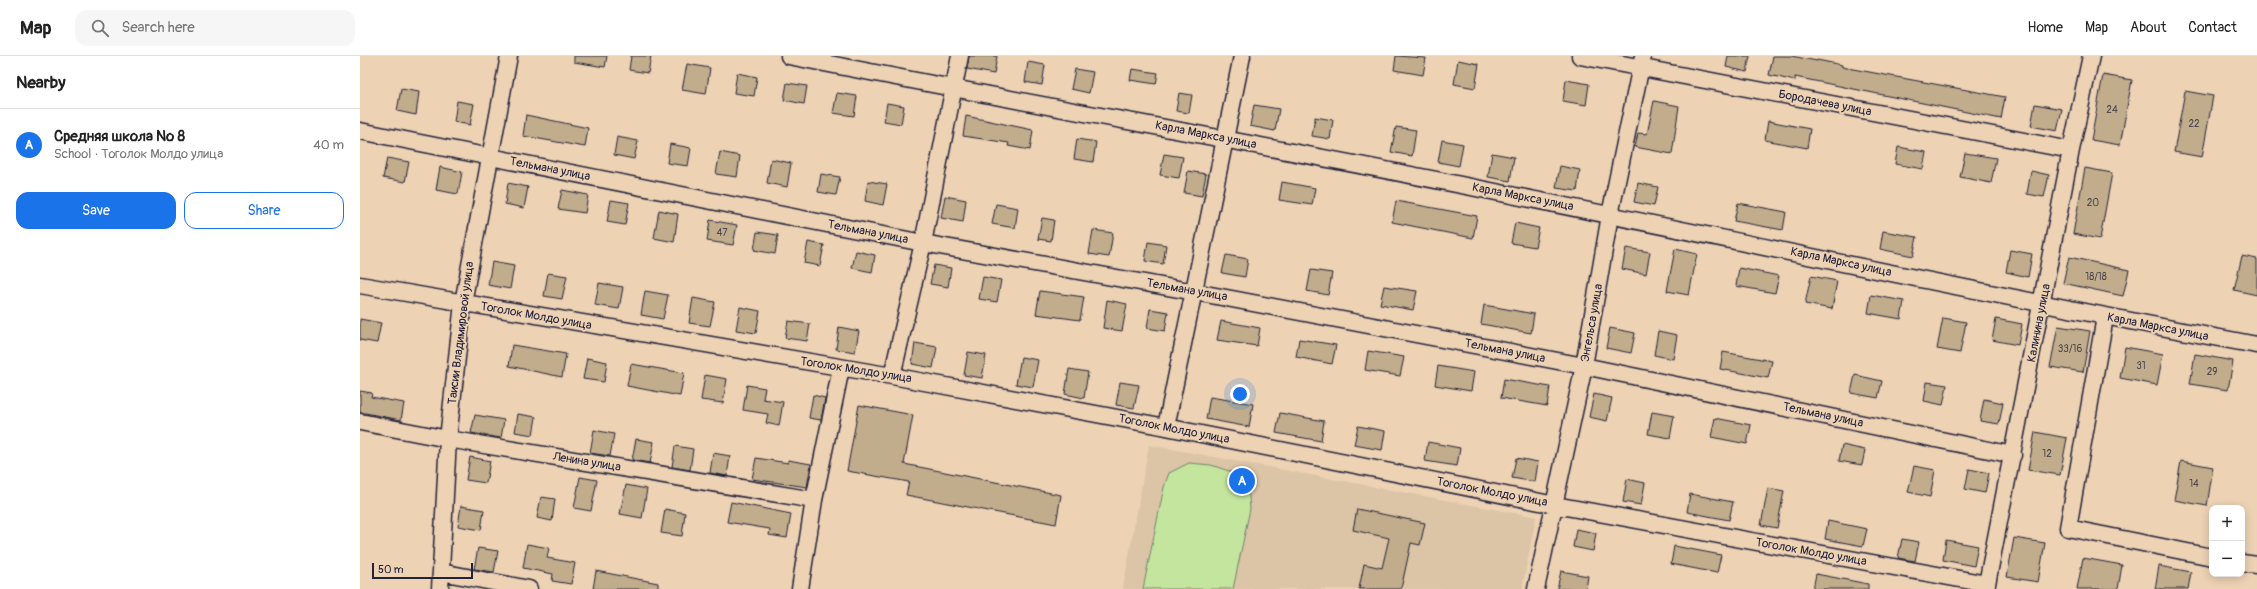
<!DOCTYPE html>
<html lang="en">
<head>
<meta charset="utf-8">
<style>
	body { margin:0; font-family:Pangolin,sans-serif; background:#f6f6f6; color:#222 }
	.controls { position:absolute; right:12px; bottom:12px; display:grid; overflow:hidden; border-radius:8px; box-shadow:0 2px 10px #0003 }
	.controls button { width:36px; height:36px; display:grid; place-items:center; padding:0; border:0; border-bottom:1px solid #e0e0e0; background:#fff; color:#222; font:20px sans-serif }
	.scale { position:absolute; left:12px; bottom:10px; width:101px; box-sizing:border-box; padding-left:4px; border:2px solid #22223b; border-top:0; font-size:11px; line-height:14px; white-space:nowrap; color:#22223b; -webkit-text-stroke:3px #edd2b4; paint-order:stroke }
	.you { position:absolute; left:880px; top:338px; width:14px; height:14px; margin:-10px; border:3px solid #fff; border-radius:50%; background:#1a73e8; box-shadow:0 0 0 6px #1a73e833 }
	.badge { display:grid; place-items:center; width:26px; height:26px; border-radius:50%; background:#1a73e8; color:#fff; font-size:13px; font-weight:700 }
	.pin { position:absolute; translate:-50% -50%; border:2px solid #fff; box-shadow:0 1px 4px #0006 }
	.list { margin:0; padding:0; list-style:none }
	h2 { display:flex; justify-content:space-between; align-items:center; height:52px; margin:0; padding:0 16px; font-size:17px }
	h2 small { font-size:13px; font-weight:400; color:#767676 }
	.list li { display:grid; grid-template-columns:26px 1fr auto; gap:12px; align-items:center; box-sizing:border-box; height:72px; padding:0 16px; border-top:1px solid #e0e0e0 }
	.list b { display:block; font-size:15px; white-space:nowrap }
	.list p { margin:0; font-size:13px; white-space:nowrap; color:#767676 }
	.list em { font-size:13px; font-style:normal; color:#767676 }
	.actions { display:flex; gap:8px; padding:12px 16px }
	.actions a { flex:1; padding:9px 0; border:1px solid #1a73e8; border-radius:12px; text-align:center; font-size:14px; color:#1a73e8 }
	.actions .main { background:#1a73e8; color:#fff }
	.icon { flex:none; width:22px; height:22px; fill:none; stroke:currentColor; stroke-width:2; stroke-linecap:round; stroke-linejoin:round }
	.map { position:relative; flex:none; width:1897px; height:533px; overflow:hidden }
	header { display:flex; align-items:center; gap:24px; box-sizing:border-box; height:56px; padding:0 20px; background:#fff; border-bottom:1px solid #e0e0e0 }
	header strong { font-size:19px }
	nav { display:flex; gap:22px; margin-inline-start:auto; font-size:14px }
	.search { width:280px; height:36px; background:#f6f6f6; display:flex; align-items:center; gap:10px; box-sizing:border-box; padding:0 14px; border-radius:12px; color:#767676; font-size:15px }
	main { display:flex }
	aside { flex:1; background:#fff }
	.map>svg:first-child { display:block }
	.built { fill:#dcc4a6 }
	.green { fill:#c3e59e; stroke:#72846c }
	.building { fill:#c1ad8b; stroke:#22223b }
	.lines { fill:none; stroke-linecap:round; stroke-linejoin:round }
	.minor-casing { stroke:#22223b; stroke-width:19 }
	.minor { stroke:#edd2b4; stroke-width:16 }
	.labels { text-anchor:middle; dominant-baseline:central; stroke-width:4; stroke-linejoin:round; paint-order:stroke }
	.number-label { font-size:10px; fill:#4a454f }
	.street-label { font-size:12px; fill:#22223b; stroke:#edd2b4 }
</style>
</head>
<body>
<header>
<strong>Map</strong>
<div class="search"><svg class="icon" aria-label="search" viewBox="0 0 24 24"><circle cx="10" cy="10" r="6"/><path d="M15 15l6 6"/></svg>Search here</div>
<nav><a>Home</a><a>Map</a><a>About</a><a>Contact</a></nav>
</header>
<main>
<aside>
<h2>Nearby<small></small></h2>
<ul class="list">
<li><span class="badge">A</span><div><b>Средняя школа № 8</b><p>School · Тоголок Молдо улица</p></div><em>40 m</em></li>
</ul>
<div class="actions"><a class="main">Save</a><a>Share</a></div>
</aside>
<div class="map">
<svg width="1897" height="533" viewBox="0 0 1897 533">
	<rect width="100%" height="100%" fill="#edd2b4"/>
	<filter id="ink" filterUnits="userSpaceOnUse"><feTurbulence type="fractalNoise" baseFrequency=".025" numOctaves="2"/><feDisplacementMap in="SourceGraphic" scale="8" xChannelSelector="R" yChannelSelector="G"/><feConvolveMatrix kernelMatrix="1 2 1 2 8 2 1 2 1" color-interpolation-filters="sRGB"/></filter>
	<g filter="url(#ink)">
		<path class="built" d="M789,389L1176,461L1162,533H763Z"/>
		<path class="green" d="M829,407L851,409L875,417L888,431L890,453L873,533H783L804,431L809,417Z"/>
		<path class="building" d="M214,0H247L245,11L214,6Z
			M271,0H291L288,17L269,14Z
			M609,0H637L634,18L607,13Z
			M1036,0L1066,2L1063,19L1034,14Z
			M1368,0H1390L1387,16L1366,11Z
			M1413,0H1431L1457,5V4L1482,9V11L1645,41L1641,63L1435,21V25L1409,19Z
			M1098,4L1119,8L1115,32L1094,28Z
			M668,6L685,9L682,29L665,26Z
			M327,8L350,12L346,38L322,34Z
			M715,13L733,16L729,37L711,33Z
			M772,13L798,17L796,28L770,24Z
			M377,17L397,21L394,40L374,37Z
			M1743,19L1772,24L1760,89L1731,84Z
			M1206,24L1229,28L1226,49L1203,45Z
			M427,27L447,30L444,48L424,44Z
			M41,33L59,36L56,59L37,55Z
			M1825,35L1853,40L1842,101L1814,96Z
			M477,37L497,40L494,60L473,57Z
			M819,37L832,39L829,57L816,55Z
			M97,45L114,48L110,69L94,66Z
			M1294,45L1319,50L1312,98L1275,91L1278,77L1287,78Z
			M527,47L544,50L541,68L524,65Z
			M1675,48L1702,53L1697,75L1671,70Z
			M894,49L919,53L915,75L890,70Z
			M166,59L228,72L225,91L163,80Z
			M606,60L673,74L670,94L648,90L649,87L603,80Z
			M955,61L973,64L970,83L952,80Z
			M1408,65L1450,73L1447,92L1405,84Z
			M1036,71L1056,74L1052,100L1031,96Z
			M257,81L278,85L274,103L254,99Z
			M717,83L736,86L733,106L714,103Z
			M1082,84L1103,88L1099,110L1078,106Z
			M310,88L331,92L328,110L307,107Z
			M1538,91L1566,96L1563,113L1535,108Z
			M360,96L380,100L377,121L356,118Z
			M1132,97L1154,101L1150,125L1128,121Z
			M1605,97L1636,102L1631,127L1600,121Z
			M804,98L823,101L819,122L800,119Z
			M27,102L49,106L45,126L23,122Z
			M411,103L431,107L427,131L407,127Z
			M1200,110L1220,114L1217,135L1196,132Z
			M80,111L102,116L98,138L76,134Z
			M1725,112L1752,117L1740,183L1713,178Z
			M828,115L846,118L842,140L824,137Z
			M1671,115L1689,119L1684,141L1667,138Z
			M461,118L480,121L476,139L458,136Z
			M508,125L527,128L523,149L505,145Z
			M922,126L955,132L952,149L919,144Z
			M148,127L168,131L164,152L145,148Z
			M1278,127L1298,131L1294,150L1274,146Z
			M202,134L228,139L225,157L198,153Z
			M585,140L606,144L603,166L581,162Z
			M251,144L269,147L265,169L247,166Z
			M1036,145L1117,160L1113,182L1032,166Z
			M1378,147L1426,156L1423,174L1374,165Z
			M636,148L658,152L655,172L632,168Z
			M299,154L318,158L314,186L294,182Z
			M682,162L694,164L691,185L678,183Z
			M350,164L377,169L373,189L347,185Z
			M1155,167L1179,172L1175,191L1151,187Z
			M733,174L753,177L749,201L729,198Z
			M1523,175L1557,181L1553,200L1520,193Z
			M397,176L418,179L415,198L394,194Z
			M448,186L464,189L460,210L444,207Z
			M788,186L806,189L803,208L785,205Z
			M1266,192L1290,196L1286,218L1262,213Z
			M1315,193L1337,198L1329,239L1307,235Z
			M1650,194L1672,198L1668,221L1646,216Z
			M496,195L515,199L512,216L492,212Z
			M866,199L888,203L885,221L862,217Z
			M1882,200L1897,203V239L1874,234Z
			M1709,201L1769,214L1763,240L1703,227Z
			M132,206L154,210L150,233L128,229Z
			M574,209L591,212L588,231L570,228Z
			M1379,212L1419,220L1415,237L1376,230Z
			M951,214L972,217L968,239L947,235Z
			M188,217L207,220L202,243L184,240Z
			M1451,220L1477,225L1472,253L1445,248Z
			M623,221L641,224L637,246L619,243Z
			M239,227L263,231L259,253L235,249Z
			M1024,230L1057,235L1053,254L1020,248Z
			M285,235L308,239L303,263L281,259Z
			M680,235L724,241L720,264L676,258Z
			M1511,239L1544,245L1541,263L1508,257Z
			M333,242L355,246L350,270L329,267Z
			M747,244L767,248L762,275L743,272Z
			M1124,249L1174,258L1171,277L1121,268Z
			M380,251L400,255L396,277L376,274Z
			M790,253L808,256L805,275L787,272Z
			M1583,262L1606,266L1600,297L1577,293Z
			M0,263L21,267L17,287L0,284Z
			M1636,263L1662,268L1658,289L1632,284Z
			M428,265L450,268L447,285L425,282Z
			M861,265L900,272L897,290L857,284Z
			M1698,270L1730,275L1723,316L1690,311Z
			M479,271L499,275L495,296L476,293Z
			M1250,272L1275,277L1271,297L1246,292Z
			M1298,275L1317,279L1313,303L1294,299Z
			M939,283L976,289L972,308L936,301Z
			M555,287L577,291L573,312L552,308Z
			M152,289L206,298L202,321L149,310Z
			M1765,291L1803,298L1797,329L1760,322Z
			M1008,295L1044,301L1040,320L1005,314Z
			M608,296L626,299L622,322L604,319Z
			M1363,296L1412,305L1408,322L1360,313Z
			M1835,298L1873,305L1868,334L1830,328Z
			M661,301L678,304L673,331L656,328Z
			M227,302L247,306L244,326L223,323Z
			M271,308L324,317L320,340L267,330Z
			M1078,310L1114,316L1111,335L1075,329Z
			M709,313L728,316L724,342L705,338Z
			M345,319L367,323L363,347L341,344Z
			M1495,319L1522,325L1518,342L1491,337Z
			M1144,323L1190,331L1187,350L1141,342Z
			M760,326L779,329L774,352L756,349Z
			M1567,326L1587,329L1583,349L1564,345Z
			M387,329L405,332L403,343L423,346L419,370L406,367L408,358L383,354Z
			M0,335L12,337L11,341L44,347L41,364L0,356Z
			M1234,338L1252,342L1247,365L1229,361Z
			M453,339L465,342L461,364L449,362Z
			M850,341L893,348L889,371L846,363Z
			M1624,343L1643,347L1639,368L1620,365Z
			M499,349L553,359L544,408L701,439L696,468L546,439L549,426L487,415Z
			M1292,356L1314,360L1310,382L1288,378Z
			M920,357L964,365L961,385L916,377Z
			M158,358L176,361L173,379L155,376Z
			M115,359L144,364L141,382L111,377Z
			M1355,362L1391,369L1387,388L1351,381Z
			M998,370L1025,375L1022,394L994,389Z
			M234,374L254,378L250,400L230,397Z
			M1675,376L1707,382L1700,419L1668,414Z
			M276,383L294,386L290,407L272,404Z
			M1068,386L1100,392L1097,410L1065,405Z
			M1482,389L1505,394L1502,409L1479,405Z
			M315,390L333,393L330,414L312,411Z
			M353,397L370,400L367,420L350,417Z
			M110,401L130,405L126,427L106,424Z
			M396,402L428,407V404L451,408L447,431L392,423Z
			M1156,402L1178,406L1175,426L1152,422Z
			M1821,405L1853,411L1847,450L1814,444Z
			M1554,410L1575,414L1570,441L1548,436Z
			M1609,413L1629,417L1625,437L1605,433Z
			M220,421L237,424L231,455L214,452Z
			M1267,423L1285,427L1281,449L1263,446Z
			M266,429L287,433L282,462L260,458Z
			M1408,432L1424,435L1417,472L1401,469Z
			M1330,438L1373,446L1369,464L1327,456Z
			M181,441L195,443L192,465L177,462Z
			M371,446L431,458L427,482L409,479L410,473L367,466Z
			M101,450L124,454L121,474L98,470Z
			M305,453L325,457L322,480L301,477Z
			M997,453L1065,467L1060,489L1051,487L1041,533H999L1004,508L1022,512L1029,482L993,474Z
			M1468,465L1507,473L1503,490L1465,483Z
			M1216,473L1236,477L1233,495L1213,491Z
			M1654,482L1685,487L1678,526L1647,521Z
			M1542,483L1559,486L1555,505L1538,502Z
			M1586,484L1618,490L1614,510L1583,504Z
			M167,488L189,492L187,502L215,507L211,528L192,525L193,518L163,512Z
			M1314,490L1361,499L1357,517L1311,508Z
			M118,492L138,495L134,516L114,513Z
			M1723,502L1762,509L1758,533H1717Z
			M1799,510L1831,516L1828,533H1795Z
			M236,515L298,527V533H233Z
			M1201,515L1228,520L1226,533H1197Z
			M1456,518L1508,528V533H1453Z"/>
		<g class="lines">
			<g class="minor-casing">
				<path id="minor" d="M429,0C652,45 877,84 1101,129C1366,182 1631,240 1897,289
					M1220,0L1711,94
					M0,75L563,187L835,236L1224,310L1653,399
					M0,229L532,320L806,371L1195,449L1627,528
					M1745,261L1708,472L1852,501
					M532,320L563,187L600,0
					M0,366L88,383L454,444
					M806,371L882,0
					M1882,507L1897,509
					M81,516L169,533
					M80,533L88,383L103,247L149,0
					M440,533L454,444L481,312
					M1176,533L1224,310L1250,159L1283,0
					M1626,533L1711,94L1731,0"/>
			</g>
			<use href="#minor" class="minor"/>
		</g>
	</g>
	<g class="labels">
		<g class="number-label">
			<text x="1752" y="54">24</text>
			<text x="1834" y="68">22</text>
			<text x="1733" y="147">20</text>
			<text x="362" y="177">47</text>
			<text x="1736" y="221">18/18</text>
			<text x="1710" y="293">33/16</text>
			<text x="1781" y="310">31</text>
			<text x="1852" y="316">29</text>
			<text x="1687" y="398">12</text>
			<text x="1834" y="428">14</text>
		</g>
		<g class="street-label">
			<text transform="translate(1465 47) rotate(11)">Бородачева улица</text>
			<text transform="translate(846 79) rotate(11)">Карла Маркса улица</text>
			<text transform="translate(190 113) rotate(11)">Тельмана улица</text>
			<text transform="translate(1163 141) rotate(11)">Карла Маркса улица</text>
			<text transform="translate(508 176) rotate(11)">Тельмана улица</text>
			<text transform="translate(1481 206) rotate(12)">Карла Маркса улица</text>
			<text transform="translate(827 234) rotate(10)">Тельмана улица</text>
			<text transform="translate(176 260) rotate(10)">Тоголок Молдо улица</text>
			<text transform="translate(1232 267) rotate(-80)">Энгельса улица</text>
			<text transform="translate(1679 267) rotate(-79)">Калинина улица</text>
			<text transform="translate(1798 271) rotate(11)">Карла Маркса улица</text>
			<text transform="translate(101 277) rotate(-83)">Таисии Владимировой улица</text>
			<text transform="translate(1145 295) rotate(11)">Тельмана улица</text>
			<text transform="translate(496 314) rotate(9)">Тоголок Молдо улица</text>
			<text transform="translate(1463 359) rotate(12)">Тельмана улица</text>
			<text transform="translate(814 373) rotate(11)">Тоголок Молдо улица</text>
			<text transform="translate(227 406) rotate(9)">Ленина улица</text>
			<text transform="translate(1132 436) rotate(11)">Тоголок Молдо улица</text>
			<text transform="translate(1451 496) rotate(10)">Тоголок Молдо улица</text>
		</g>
	</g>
</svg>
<div class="controls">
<button>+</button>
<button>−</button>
</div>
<div class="scale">50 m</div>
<div class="you"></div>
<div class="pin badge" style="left:882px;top:425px">A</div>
</div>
</main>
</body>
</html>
